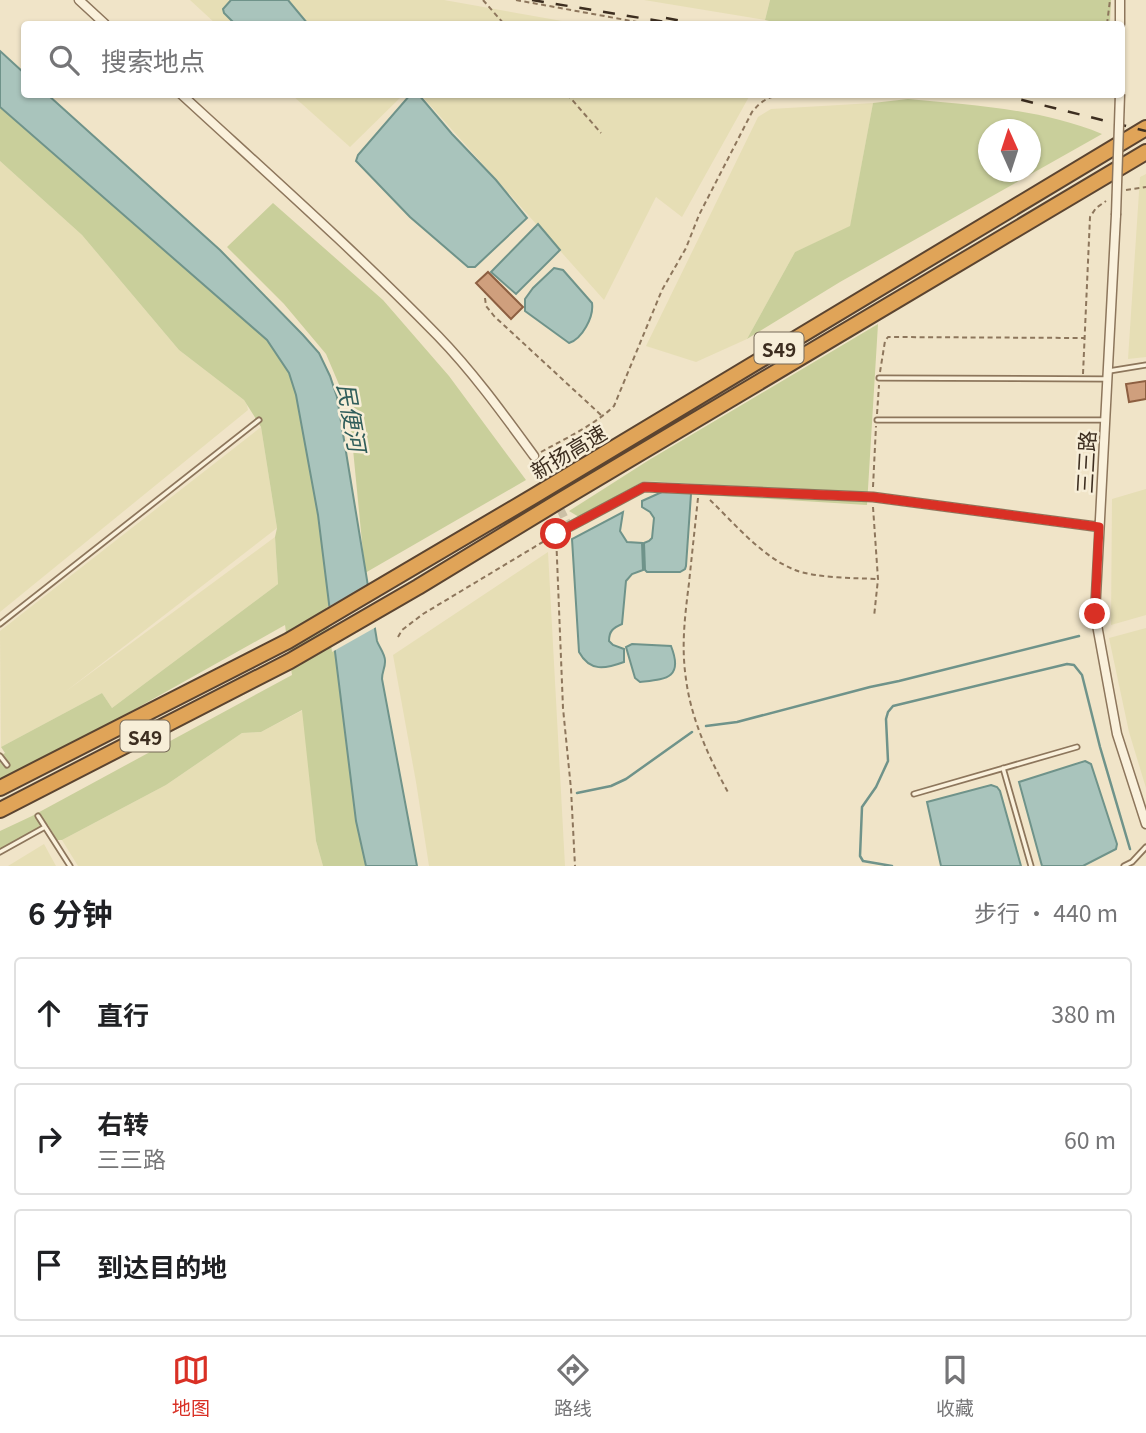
<!DOCTYPE html>
<html lang="zh">
<head>
<meta charset="utf-8">
<style>
	body { margin:0; font-family:Georgia,"Noto Sans SC",serif; background:#f2f2f2; color:#202124 }
	.compass { position:absolute; left:978px; top:119px; width:63px; height:63px; border-radius:50%; background:#fff; box-shadow:0 2px 5px #0004; rotate:357deg }
	.stop { position:absolute; width:21px; height:21px; margin:-16px; border:5px solid #d93025; border-radius:50%; background:#fff }
	.stop.end { background:#d93025; border-color:#fff; box-shadow:0 2px 7px #0008 }
	.list { margin:0; padding:0; list-style:none }
	h2 { display:flex; justify-content:space-between; align-items:center; height:91px; margin:0; padding:0 28px; font-size:30px }
	h2 small { font-size:23px; font-weight:400; color:#757577 }
	.list li { display:grid; grid-template-columns:46px 1fr auto; gap:21px; align-items:center; box-sizing:border-box; height:112px; margin:0 14px 14px; padding:0 14px; border:2px solid #e0e0e0; border-radius:7px }
	.list b { display:block; font-size:26px; white-space:nowrap }
	.list p { margin:0; font-size:23px; white-space:nowrap; color:#757577 }
	.list em { font-size:23px; font-style:normal; color:#757577 }
	.icon { flex:none; width:38px; height:38px; fill:none; stroke:currentColor; stroke-width:2; stroke-linecap:round; stroke-linejoin:round }
	.map { position:relative; flex:none; width:1146px; height:866px; overflow:hidden }
	.search { position:absolute; background:#fff; box-shadow:0 2px 5px #0004; left:21px; right:21px; top:21px; height:77px; display:flex; align-items:center; gap:18px; box-sizing:border-box; padding:0 24px; border-radius:7px; color:#757577; font-size:26px }
	.sheet { height:469px; background:#fff }
	nav { display:flex; justify-content:space-around; align-items:center; box-sizing:border-box; height:98px; border-top:2px solid #e0e0e0; background:#fff; font-size:19px; color:#757577 }
	nav a { display:grid; justify-items:center; gap:4px }
	nav .on { color:#d93025 }
	.map>svg:first-child { display:block }
	.farmland { fill:#e6deb5 }
	.green { fill:#c9cf9b; fill-rule:evenodd }
	.water { fill:#a9c4bc; stroke:#6f938a; stroke-width:2 }
	.pier { fill:#f0e4c8 }
	.lines { fill:none; stroke-linecap:round; stroke-linejoin:round }
	.stream { stroke:#6f938a; stroke-width:2.5 }
	.building { fill:#cf9f7d; stroke:#8d5f41; stroke-width:2 }
	.minor-tunnel { stroke:#ccc0a6; stroke-width:8; stroke-dasharray:8 4; stroke-linecap:butt }
	.service-casing { stroke:#8d765c; stroke-width:7 }
	.minor-casing { stroke:#8d765c; stroke-width:11 }
	.motorway-casing { stroke:#5b4430; stroke-width:18 }
	.path { stroke:#8d765c; stroke-width:2; stroke-dasharray:5 3.5; stroke-linecap:butt }
	.service { stroke:#faf1dc; stroke-width:3.5 }
	.minor { stroke:#faf1dc; stroke-width:8 }
	.motorway { stroke:#e0a458; stroke-width:14 }
	.rail { stroke:#3d2e20; stroke-width:2.5; stroke-dasharray:12 12; stroke-linecap:butt }
	.minor-bridge-casing { stroke:#8d765c; stroke-width:11; stroke-linecap:butt }
	.minor-bridge { stroke:#faf1dc; stroke-width:8 }
	.route { stroke:#d93025; stroke-width:9 }
	.labels { text-anchor:middle; dominant-baseline:central; stroke-width:5; stroke-linejoin:round; paint-order:stroke }
	.shield { fill:#f7eed8; stroke:#756857; stroke-width:2 }
	.shield-label { font-size:19px; font-weight:bold; fill:#3d2e20 }
	.street-label { font-size:21px; fill:#3d2e20; stroke:#f7eed8 }
	.water-label { font-size:23px; font-style:italic; fill:#2f5d5a; stroke:#f7eed8 }
</style>
</head>
<body>
<div class="map">
<svg width="1146" height="866" viewBox="0 0 1146 866">
	<rect width="100%" height="100%" fill="#f0e4c8"/>
	<path class="farmland" d="M190,0H444L579,24H216Z
		M644,0H770L765,20Z
		M292,95H403L350,147Z
		M421,95H750L682,217L656,197L604,300Z
		M873,103L850,227L795,252L747,339L696,362L646,346L758,117L771,109Z
		M0,161L82,235L179,350L244,400L247,405L248,410L0,612Z
		M1146,174V357L1128,359L1140,177Z
		M261,427L277,528L65,692L275,537L278,584L112,708L102,693L1,747L0,631Z
		M1146,489V615L1111,625L1112,499Z
		M548,552L565,866H429L416,782L393,655Z
		M1146,628V788L1129,732L1109,638Z
		M303,710L316,841L323,866H78L62,840L166,785L242,733L261,732Z
		M44,844L56,866H8Z"/>
	<path class="green" d="M770,0H1111L1110,24H782L765,20Z
		M908,99C972,105 1042,109 1102,134L840,282L747,339L795,252L850,226L873,103ZM988,130H1030V172H988Z
		M0,107L267,340L289,373L296,395L318,515L356,821L366,866H323L316,841L302,710L261,732L242,733L166,785L62,840H57L48,825L0,849V831L32,816L292,675L285,625L46,759L0,783V756L5,753L1,747L102,693L112,708L278,584L275,537L277,528L261,427L244,400L179,350L82,235L0,161Z
		M273,203L383,300L449,376L526,480L365,573L349,408L326,354L284,304L227,247Z
		M878,324L867,505L703,495L701,484L644,481L579,517L569,511L649,460Z"/>
	<path class="water" d="M231,0H288L308,24H235L224,13L223,9Z
		M0,51L24,73V94L48,95L220,250L303,335L319,353L330,376L337,397L377,641C379,647 386,655 385,662C385,668 382,672 382,679L417,866H366L356,821L318,515L296,395L289,373L267,340L0,107Z
		M410,95H419L452,134L496,180L527,218L475,267H468L410,217L356,161L358,155Z
		M538,224L560,250L516,294L491,272Z
		M554,268L563,270L592,303C594,317 582,339 569,343L525,311V299L533,288Z
		M664,491L688,492L691,494L686,566L685,569L680,572H647L645,570L644,543L649,541L652,538L654,518L650,512L642,507V501Z
		M623,512L620,531L627,542L642,543L643,570L632,574L626,581L622,624C613,628 609,631 609,641L613,645L624,649V662C605,669 590,672 579,652L572,539Z
		M632,644L671,646C684,679 665,679 640,682L635,678L626,647Z
		M1085,761L1091,764L1117,844L1116,849L1083,866H1042L1019,782Z
		M991,785L997,787L1000,791L1021,866H941L927,802Z"/>
	<path class="pier" d="M371,583L378,626L332,652L326,608Z"/>
	<g class="lines">
		<path class="stream" d="M706,726L737,722L870,687L899,681L1079,636
			M577,793L611,786L626,779L692,732
			M892,866L863,861L860,856L862,807L876,787L888,761L886,719L888,712L893,706L1067,664L1074,665L1082,675L1100,747L1130,849"/>
	</g>
	<path class="building" d="M488,272L523,307L511,319L476,283Z
		M1146,381V399L1129,402L1126,384Z"/>
	<g class="lines">
		<path class="minor-tunnel" d="M534,456L569,527"/>
		<g class="service-casing">
			<path id="service" d="M1109,371L1146,365
				M879,378L1107,379
				M877,420H1105
				M0,624L259,420
				M0,756L7,765
				M1003,768L1031,866
				M914,794L1077,747
				M38,816L70,866
				M0,852L45,827
				M1124,866L1132,862L1146,847"/>
		</g>
		<g class="minor-casing">
			<path id="minor" d="M79,0L105,24
				M1120,24V0
				M181,94C268,174 356,252 438,336C473,372 504,415 534,456
				M1116,215L1095,614L1117,734L1146,824
				M569,527L644,487L873,497L1099,527"/>
		</g>
		<g class="motorway-casing">
			<path id="motorway" d="M0,788L288,641L534,496L1146,128
				M0,810L290,661L418,587L556,503L1146,152"/>
		</g>
		<path class="path" d="M483,0L504,24
			M516,0L648,24
			M1107,24L1110,0
			M567,94L601,133
			M980,94H1004
			M1126,190L1146,187
			M485,298L486,306L494,316L601,415
			M880,372L885,341L888,337L1085,338
			M1083,374L1090,217L1096,208L1106,201
			M877,414L879,385
			M541,452C566,438 593,426 614,406L662,290L686,248L699,215L752,112C770,90 781,97 807,94
			M873,487L876,426
			M698,498C695,526 692,554 689,583C685,615 681,646 686,679C691,719 709,758 729,794
			M710,500C735,524 762,557 795,570C815,578 855,578 877,579
			M873,507L878,579L874,617
			M556,534L563,708L571,789L575,866
			M398,637L402,630L423,614L561,531"/>
		<use href="#service" class="service"/>
		<use href="#minor" class="minor"/>
		<use href="#motorway" class="motorway"/>
		<path class="rail" d="M532,0L677,24
			M666,18L699,24
			M998,94L1146,131"/>
		<g class="minor-bridge-casing">
			<path id="minor-bridge" d="M1116,215L1120,94"/>
		</g>
		<use href="#minor-bridge" class="minor-bridge"/>
	</g>
	<g class="lines">
		<path class="route" d="M556,534L644,487L873,497L1099,527L1095,614"/>
	</g>
	<g class="labels">
		<g class="shield">
			<rect x="754.5" y="332.5" width="49" height="31" rx="5"/>
			<rect x="120.5" y="720.5" width="49" height="31" rx="5"/>
		</g>
		<g class="shield-label">
			<text x="779" y="348">S49</text>
			<text x="145" y="736">S49</text>
		</g>
		<g class="street-label">
			<text transform="translate(568 451) rotate(-31)">新扬高速</text>
			<text transform="translate(1085 462) rotate(-87)">三三路</text>
		</g>
		<g class="water-label">
			<text transform="translate(353 417) rotate(80)">民便河</text>
		</g>
	</g>
</svg>
<svg class="compass" viewBox="-18 -18 36 36"><path d="M0-13l5 13h-10z" fill="#e53935"/><path d="M0 13l5-13h-10z" fill="#757577"/></svg>
<div class="stop" style="left:556px;top:534px"></div>
<div class="stop end" style="left:1095px;top:614px"></div>
<div class="search"><svg class="icon" aria-label="search" viewBox="0 0 24 24"><circle cx="10" cy="10" r="6"/><path d="M15 15l6 6"/></svg>搜索地点</div>
</div>
<section class="sheet">
<h2>6 分钟<small>步行 · 440 m</small></h2>
<ul class="list">
<li><svg class="icon" aria-label="ahead" viewBox="0 0 24 24"><path d="M12 20V5M6 11l6-6 6 6"/></svg><div><b>直行</b></div><em>380 m</em></li>
<li><svg class="icon" aria-label="right" viewBox="0 0 24 24"><path d="M7 20v-9h11M14 6l5 5-5 5"/></svg><div><b>右转</b><p>三三路</p></div><em>60 m</em></li>
<li><svg class="icon" aria-label="arrive" viewBox="0 0 24 24"><path d="M6 21V4h12l-3 4 3 4H6"/></svg><div><b>到达目的地</b></div></li>
</ul>
</section>
<nav>
<a class="on"><svg class="icon" aria-label="map" viewBox="0 0 24 24"><path d="M3 6l6-2 6 2 6-2v14l-6 2-6-2-6 2zM9 4v14M15 6v14"/></svg>地图</a>
<a><svg class="icon" aria-label="directions" viewBox="0 0 24 24"><path d="M12 3l9 9-9 9-9-9zM9 14v-3h6M13 9l2 2-2 2"/></svg>路线</a>
<a><svg class="icon" aria-label="saved" viewBox="0 0 24 24"><path d="M7 4h10v16l-5-4-5 4z"/></svg>收藏</a>
</nav>
</body>
</html>
